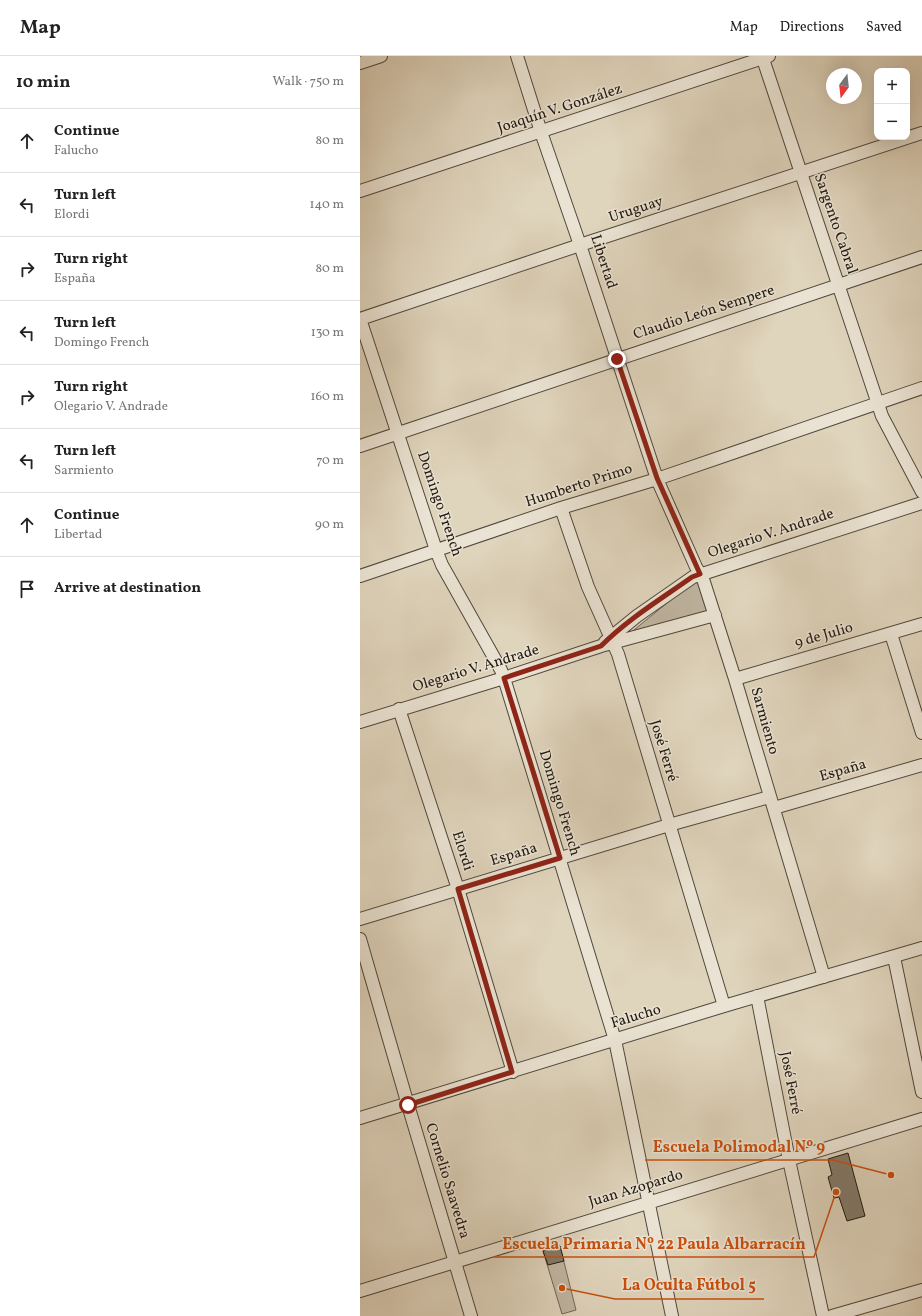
<!DOCTYPE html>
<html lang="en">
<head>
<meta charset="utf-8">
<style>
	body { margin:0; font-family:Vollkorn,serif; background:#f2f2f2; color:#222 }
	.controls { position:absolute; right:12px; top:12px; display:grid; overflow:hidden; border-radius:8px; box-shadow:0 4px 16px #0002 }
	.controls button { width:36px; height:36px; display:grid; place-items:center; padding:0; border:0; border-bottom:1px solid #e0e0e0; background:#fff; color:#222; font:20px sans-serif }
	.compass { position:absolute; left:466px; top:12px; width:36px; height:36px; border-radius:50%; background:#fff; box-shadow:0 4px 16px #0002; rotate:195deg }
	.stop { position:absolute; width:12px; height:12px; margin:-9px; border:3px solid #8f2418; border-radius:50%; background:#fff }
	.stop.end { background:#8f2418; border-color:#fff; box-shadow:0 1px 4px #0008 }
	.list { margin:0; padding:0; list-style:none }
	h2 { display:flex; justify-content:space-between; align-items:center; height:52px; margin:0; padding:0 16px; font-size:17px }
	h2 small { font-size:13px; font-weight:400; color:#767676 }
	.list li { display:grid; grid-template-columns:26px 1fr auto; gap:12px; align-items:center; box-sizing:border-box; height:64px; padding:0 16px; border-top:1px solid #e0e0e0 }
	.list b { display:block; font-size:15px; white-space:nowrap }
	.list p { margin:0; font-size:13px; white-space:nowrap; color:#767676 }
	.list em { font-size:13px; font-style:normal; color:#767676 }
	.icon { flex:none; width:22px; height:22px; fill:none; stroke:currentColor; stroke-width:2; stroke-linecap:round; stroke-linejoin:round }
	.map { position:relative; flex:none; width:562px; height:1260px; overflow:hidden }
	header { display:flex; align-items:center; gap:24px; box-sizing:border-box; height:56px; padding:0 20px; background:#fff; border-bottom:1px solid #e0e0e0 }
	header strong { font-size:19px }
	nav { display:flex; gap:22px; margin-inline-start:auto; font-size:14px }
	main { display:flex }
	aside { flex:1; background:#fff }
	.map>svg:first-child { display:block }
	.green { fill:#bfb49f; stroke:#706658 }
	.building { fill:#847a6a; stroke:#211911 }
	.lines { fill:none; stroke-linecap:round; stroke-linejoin:round }
	.minor-casing { stroke:#50483c; stroke-width:14 }
	.minor { stroke:#eae3d3; stroke-width:12 }
	.route { stroke:#8f2418; stroke-width:5 }
	.labels { text-anchor:middle; dominant-baseline:central; stroke-width:3; stroke-linejoin:round; paint-order:stroke }
	.street-label { font-size:15px; fill:#211911; stroke:#eae3d3 }
	.leader { fill:none; stroke:#ca4f0d; stroke-width:1.5 }
	.callout-dot { fill:#ca4f0d; stroke:#eae3d3; stroke-width:1.5 }
	.callout-label { font-size:16px; text-anchor:middle; font-weight:bold; fill:#ca4f0d; stroke:#eae3d3; stroke-width:3; stroke-linejoin:round; paint-order:stroke }
</style>
</head>
<body>
<header>
<strong>Map</strong>
<nav><a>Map</a><a>Directions</a><a>Saved</a></nav>
</header>
<main>
<aside>
<h2>10 min<small>Walk · 750 m</small></h2>
<ul class="list">
<li><svg class="icon" aria-label="ahead" viewBox="0 0 24 24"><path d="M12 20V5M6 11l6-6 6 6"/></svg><div><b>Continue</b><p>Falucho</p></div><em>80 m</em></li>
<li><svg class="icon" aria-label="left" viewBox="0 0 24 24"><path d="M17 20v-9H6M10 6l-5 5 5 5"/></svg><div><b>Turn left</b><p>Elordi</p></div><em>140 m</em></li>
<li><svg class="icon" aria-label="right" viewBox="0 0 24 24"><path d="M7 20v-9h11M14 6l5 5-5 5"/></svg><div><b>Turn right</b><p>España</p></div><em>80 m</em></li>
<li><svg class="icon" aria-label="left" viewBox="0 0 24 24"><path d="M17 20v-9H6M10 6l-5 5 5 5"/></svg><div><b>Turn left</b><p>Domingo French</p></div><em>130 m</em></li>
<li><svg class="icon" aria-label="right" viewBox="0 0 24 24"><path d="M7 20v-9h11M14 6l5 5-5 5"/></svg><div><b>Turn right</b><p>Olegario V. Andrade</p></div><em>160 m</em></li>
<li><svg class="icon" aria-label="left" viewBox="0 0 24 24"><path d="M17 20v-9H6M10 6l-5 5 5 5"/></svg><div><b>Turn left</b><p>Sarmiento</p></div><em>70 m</em></li>
<li><svg class="icon" aria-label="ahead" viewBox="0 0 24 24"><path d="M12 20V5M6 11l6-6 6 6"/></svg><div><b>Continue</b><p>Libertad</p></div><em>90 m</em></li>
<li><svg class="icon" aria-label="arrive" viewBox="0 0 24 24"><path d="M6 21V4h12l-3 4 3 4H6"/></svg><div><b>Arrive at destination</b></div></li>
</ul>
</aside>
<div class="map">
<svg width="562" height="1260" viewBox="0 0 562 1260">
	<rect width="100%" height="100%" fill="#dfd4bc"/>
	<filter id="stains"><feTurbulence type="fractalNoise" baseFrequency=".005" numOctaves="4"/><feColorMatrix values="0 0 0 0 .2 0 0 0 0 .09 0 0 0 0 .02 0 0 0 .5 -.17"/></filter>
	<radialGradient id="worn" r=".72"><stop offset=".6" stop-color="#630" stop-opacity="0"/><stop offset="1" stop-color="#630" stop-opacity=".3"/></radialGradient>
	<path class="green" d="M334,525L340,526L349,555L269,578Z
		M200,1190L216,1254L202,1258L183,1195Z"/>
	<path class="building" d="M488,1097L505,1160L487,1165L479,1141L474,1142L468,1121L472,1119L468,1103Z
		M200,1190L204,1205L188,1209L183,1195Z"/>
	<g class="lines">
		<g class="minor-casing">
			<path id="minor" d="M157,0L181,76L220,189L297,423L336,511L343,523L375,623L464,921
				M402,0L522,360L562,436
				M0,7L21,0
				M0,135L409,0
				M0,263L76,494L82,509L141,614L144,622L255,984L312,1260
				M0,263L220,189L562,77
				M0,390L562,201
				M201,452L228,531L258,598L364,950
				M0,520L201,452L297,423L562,332
				M531,578L562,677
				M245,586L277,560L333,521L562,447
				M375,623L562,568
				M39,653L98,833L153,1016
				M0,666L144,622L241,590L355,559
				M414,752L562,709
				M0,863L309,769L409,741
				M0,883L48,1049L111,1260
				M534,901L562,1036
				M397,940L429,1104L463,1260
				M0,1062L364,950L562,892
				M0,1235L562,1063
				M472,1260L562,1234"/>
		</g>
		<use href="#minor" class="minor"/>
	</g>
	<g class="lines">
		<path class="route" d="M48,1049L152,1016L98,833L200,802L144,622L241,590C268,563 301,543 332,521L340,518L297,422L257,303"/>
	</g>
	<g class="labels">
		<g class="street-label">
			<text transform="translate(200 53) rotate(-18)">Joaquín V. González</text>
			<text transform="translate(276 154) rotate(-18)">Uruguay</text>
			<text transform="translate(475 168) rotate(71)">Sargento Cabral</text>
			<text transform="translate(243 206) rotate(72)">Libertad</text>
			<text transform="translate(344 257) rotate(-18)">Claudio León Sempere</text>
			<text transform="translate(219 430) rotate(-18)">Humberto Primo</text>
			<text transform="translate(79 448) rotate(71)">Domingo French</text>
			<text transform="translate(411 478) rotate(-18)">Olegario V. Andrade</text>
			<text transform="translate(464 580) rotate(-16)">9 de Julio</text>
			<text transform="translate(116 613) rotate(-17)">Olegario V. Andrade</text>
			<text transform="translate(404 665) rotate(74)">Sarmiento</text>
			<text transform="translate(303 695) rotate(73)">José Ferré</text>
			<text transform="translate(483 715) rotate(-16)">España</text>
			<text transform="translate(199 747) rotate(73)">Domingo French</text>
			<text transform="translate(102 795) rotate(72)">Elordi</text>
			<text transform="translate(154 799) rotate(-17)">España</text>
			<text transform="translate(276 961) rotate(-17)">Falucho</text>
			<text transform="translate(430 1027) rotate(79)">José Ferré</text>
			<text transform="translate(87 1125) rotate(73)">Cornelio Saavedra</text>
			<text transform="translate(276 1133) rotate(-17)">Juan Azopardo</text>
		</g>
	</g>
	<path class="leader" d="M531 1119L473 1104H285M476 1136L454 1201H134M202 1232L255 1243H404"/>
	<g class="callout-dot">
		<circle cx="531" cy="1119" r="4"/>
		<circle cx="476" cy="1136" r="4"/>
		<circle cx="202" cy="1232" r="4"/>
	</g>
	<g class="callout-label">
		<text x="379" y="1096">Escuela Polimodal Nº 9</text>
		<text x="294" y="1193">Escuela Primaria Nº 22 Paula Albarracín</text>
		<text x="329" y="1234">La Oculta Fútbol 5</text>
	</g>
	<rect width="100%" height="100%" filter="url(#stains)"/>
	<rect width="100%" height="100%" fill="url(#worn)"/>
</svg>
<div class="controls">
<button>+</button>
<button>−</button>
</div>
<svg class="compass" viewBox="-18 -18 36 36"><path d="M0-13l5 13h-10z" fill="#e53935"/><path d="M0 13l5-13h-10z" fill="#767676"/></svg>
<div class="stop" style="left:48px;top:1049px"></div>
<div class="stop end" style="left:257px;top:303px"></div>
</div>
</main>
</body>
</html>
